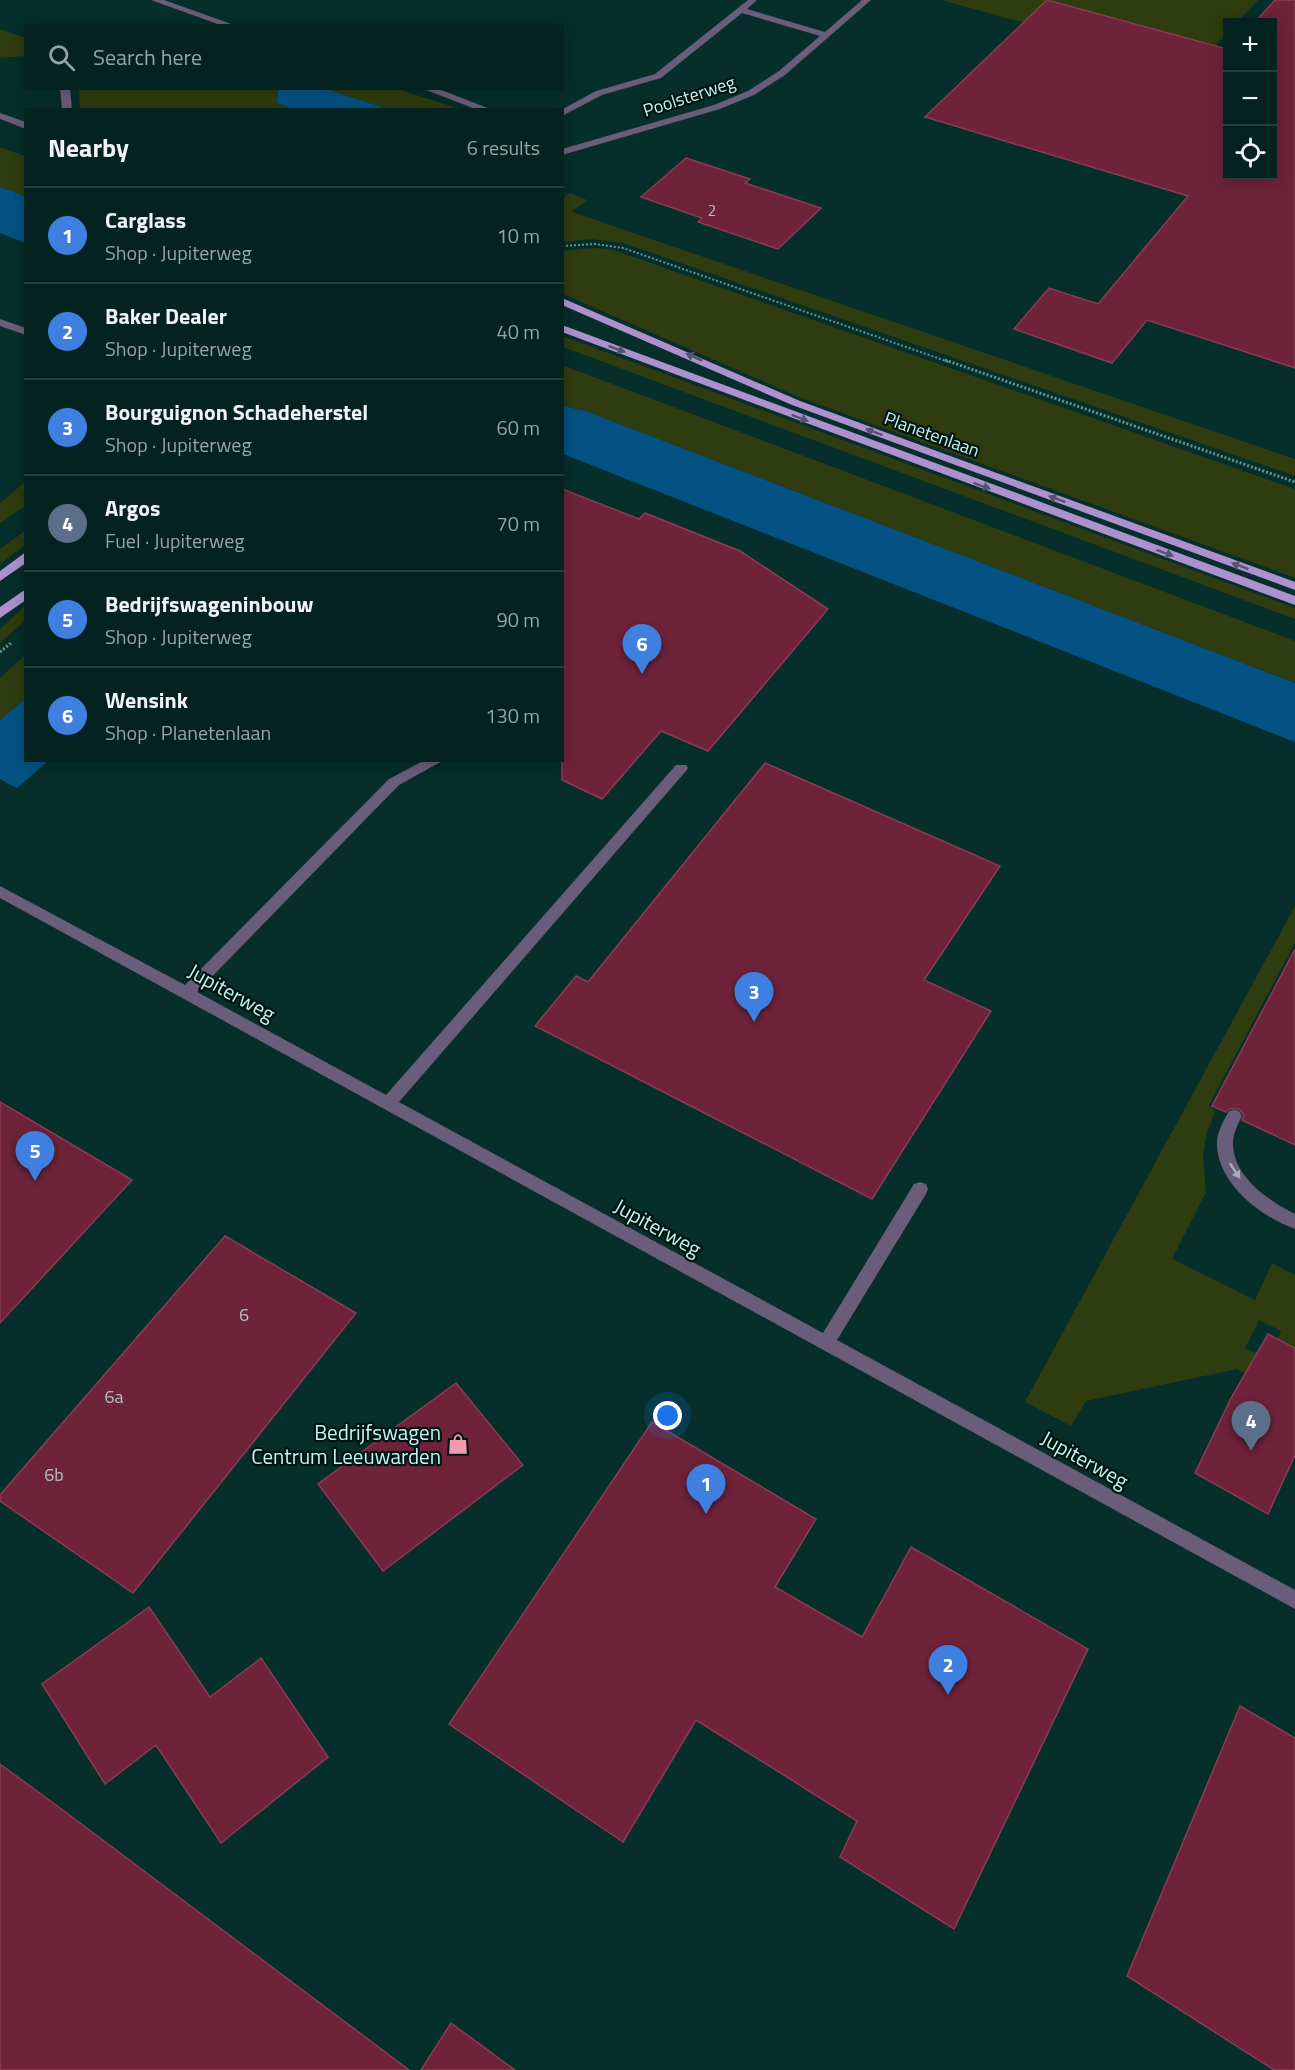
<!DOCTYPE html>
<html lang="en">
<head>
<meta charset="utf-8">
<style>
	body { margin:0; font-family:"Titillium Web",sans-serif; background:#0d2a29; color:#f1f3f6 }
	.controls { position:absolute; right:18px; top:18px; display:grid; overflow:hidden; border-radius:0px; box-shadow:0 3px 15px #0003 }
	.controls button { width:54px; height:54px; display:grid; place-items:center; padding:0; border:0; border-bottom:2px solid #253f3e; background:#042220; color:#f1f3f6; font:30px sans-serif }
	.you { position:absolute; left:668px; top:1416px; width:21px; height:21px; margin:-15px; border:4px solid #fff; border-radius:50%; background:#1a73e8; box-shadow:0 0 0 9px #1a73e833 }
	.badge { display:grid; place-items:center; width:39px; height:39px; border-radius:50%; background:#0b8043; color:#fff; font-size:20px; font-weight:700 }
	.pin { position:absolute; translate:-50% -50px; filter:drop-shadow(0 2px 3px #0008) }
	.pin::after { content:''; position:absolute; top:32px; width:21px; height:18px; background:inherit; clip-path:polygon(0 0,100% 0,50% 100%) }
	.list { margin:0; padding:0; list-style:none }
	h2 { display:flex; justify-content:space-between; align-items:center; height:78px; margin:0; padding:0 24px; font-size:26px }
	h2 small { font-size:20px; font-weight:400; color:#97a4a5 }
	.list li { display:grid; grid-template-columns:39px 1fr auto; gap:18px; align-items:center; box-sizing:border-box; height:96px; padding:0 24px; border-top:2px solid #253f3e }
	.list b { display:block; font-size:22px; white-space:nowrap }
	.list p { margin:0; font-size:20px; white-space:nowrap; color:#97a4a5 }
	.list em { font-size:20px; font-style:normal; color:#97a4a5 }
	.icon { flex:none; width:33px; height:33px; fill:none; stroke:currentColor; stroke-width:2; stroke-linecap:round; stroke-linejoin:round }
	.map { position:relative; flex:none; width:1295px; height:2070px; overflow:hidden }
	.search { position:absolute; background:#042220; box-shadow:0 3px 15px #0003; left:24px; top:24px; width:540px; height:66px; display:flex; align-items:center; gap:15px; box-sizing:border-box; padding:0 21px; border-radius:0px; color:#97a4a5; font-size:22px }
	.panel { position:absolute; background:#042220; box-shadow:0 3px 15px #0003; left:24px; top:108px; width:540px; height:654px; border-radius:0px }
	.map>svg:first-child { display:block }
	.green { fill:#2e3c0f; fill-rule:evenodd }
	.water { fill:#035283 }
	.building { fill:#6e233a; stroke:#8a3c52; stroke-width:1.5 }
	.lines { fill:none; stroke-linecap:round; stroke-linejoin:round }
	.path-far1 { stroke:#66958f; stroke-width:2; stroke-dasharray:2 2; stroke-linecap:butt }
	.path { stroke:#66958f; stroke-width:3; stroke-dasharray:2 2; stroke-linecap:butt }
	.minor { fill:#6a5d7a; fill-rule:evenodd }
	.major { fill:#ad91ce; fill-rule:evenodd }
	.oneway { fill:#565270 }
	.oneway2 { fill:#9ab1ba }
	.labels { text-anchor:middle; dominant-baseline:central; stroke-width:4.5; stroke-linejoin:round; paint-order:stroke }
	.far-number-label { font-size:15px; fill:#acc1c1 }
	.far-street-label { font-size:18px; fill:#c1f6ee; stroke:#001412 }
	.number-label { font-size:18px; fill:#acc1c1 }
	.street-label { font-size:21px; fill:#c1f6ee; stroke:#001412 }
	.poi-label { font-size:21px; fill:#c1f6ee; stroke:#001412; text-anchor:end }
</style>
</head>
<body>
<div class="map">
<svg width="1295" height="2070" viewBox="0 0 1295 2070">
	<rect width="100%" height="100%" fill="#062e2a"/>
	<path class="green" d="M941,0H1258L1237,22H1228L1227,33L1194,70Z
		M0,29L25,38V56L0,58Z
		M79,89H274L278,91L277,103L297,109H80Z
		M326,89H397L460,109H388Z
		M0,147L25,156V196L0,187Z
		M570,193L587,200L572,212L1295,459V476L623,243L591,239L563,242V199Z
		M595,248L614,250L1295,489V578L801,398L563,294V251Z
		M563,336L1295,608V619L563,347Z
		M562,365L1295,641V683L583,410L563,406Z
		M25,482V506L0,523V503Z
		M25,531V545L0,564V549Z
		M25,606V621L0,643V629Z
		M25,655V699L0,720V678Z
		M1295,906V943L1209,1105L1215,1112L1207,1133L1203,1155L1206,1192L1172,1259L1255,1300L1272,1263L1295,1275V1348L1283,1372L1295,1399L1237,1369L1086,1401L1071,1426L1025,1402ZM1259,1320L1281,1331L1268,1360L1245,1348Z"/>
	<path class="water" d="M274,89H326L388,109L297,110L277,103L278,91Z
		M0,187L25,196V243L0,233Z
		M562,406L583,410L1295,683V742L563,454Z
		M25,699L26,760L48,761L17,788L0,779V720Z"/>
	<path class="building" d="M1047,0L1227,49V176H1272V22H1255L1275,0H1295V368L1147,320L1112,363L1014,329L1049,288L1098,304L1188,196L925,117Z
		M686,158L750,179L745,183L821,208L778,249L698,222L702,218L641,197Z
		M562,489L639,519L645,513L740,551L828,609L708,751L661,731L602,799L562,780Z
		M765,763L1000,866L924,980L991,1011L872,1199L535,1026L576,976L588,982Z
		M1295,949V1145L1242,1120L1244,1115L1239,1109H1229L1226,1112L1212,1106Z
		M0,1102L132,1180L0,1323Z
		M225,1236L356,1313L133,1593L0,1501V1495Z
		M1268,1334L1295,1348V1455L1268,1514L1195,1473L1231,1398Z
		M456,1383L523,1465L383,1571L318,1484Z
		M652,1422L816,1519L775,1587L862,1637L911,1547L1088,1649L954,1929L840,1857L857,1821L696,1720L623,1842L449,1724Z
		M149,1607L210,1697L261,1658L328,1757L221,1843L156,1745L105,1784L42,1684Z
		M1240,1706L1295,1738V2070H1274L1127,1976Z
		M0,1764L60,1808L409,2070H0Z
		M451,2023L515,2070H421Z"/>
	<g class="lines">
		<path class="path-far1" d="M562,246L595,244L623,248L949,362"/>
		<path class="path" d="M945,360L1295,482
			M0,652L11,643"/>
		<path class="minor" d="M151,0H164L237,26H223Z
			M748,0H757L747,9L825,32L862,0H871L785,75L754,95L720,109L562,155V149L714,105L748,91L779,71L820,36L742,13L661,78L602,95L562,116L561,110L596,91L655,74Z
			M60,88H70L72,110H62Z
			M421,88H436L493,110H478Z
			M0,113L26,122V129L0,119Z
			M0,319L26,328V335L0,326Z
			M425,760H444L399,785L197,992L386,1095L676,765H686L688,768L686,771L399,1102L823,1333L914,1184L920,1182L926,1184L928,1189L926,1194L837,1340L1295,1590V1609L0,898V886L185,985L389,779Z
			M1234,1110L1239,1111L1242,1116C1238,1124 1233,1134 1233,1143C1233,1177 1268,1200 1295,1214V1229C1261,1217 1216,1183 1217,1142C1217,1132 1224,1120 1229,1111Z"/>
		<path class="major" d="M562,298L800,401L1295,582V590L792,405L562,305Z
			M562,325L1295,596V605L562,332Z
			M26,552V563L0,581V571Z
			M26,589V600L0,618V607Z"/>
	</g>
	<defs><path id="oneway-solid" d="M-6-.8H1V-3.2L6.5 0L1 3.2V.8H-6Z" transform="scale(1.5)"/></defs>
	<g class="oneway">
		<use href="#oneway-solid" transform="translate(617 349) rotate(21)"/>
		<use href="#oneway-solid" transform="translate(694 357) rotate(-156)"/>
		<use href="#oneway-solid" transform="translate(800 418) rotate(21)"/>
		<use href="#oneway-solid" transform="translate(874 432) rotate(-160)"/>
		<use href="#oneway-solid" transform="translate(982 486) rotate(20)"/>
		<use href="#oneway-solid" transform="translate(1057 499) rotate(-160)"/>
		<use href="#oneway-solid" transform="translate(1165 553) rotate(20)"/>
		<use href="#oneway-solid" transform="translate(1240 566) rotate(-160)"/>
	</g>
	<use class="oneway2" href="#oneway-solid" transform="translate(1235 1171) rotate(56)"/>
	<defs>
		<g id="shop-bare" transform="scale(1.62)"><path d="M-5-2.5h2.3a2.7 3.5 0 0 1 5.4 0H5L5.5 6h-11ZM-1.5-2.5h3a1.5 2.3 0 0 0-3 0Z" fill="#f29aae" stroke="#001412" stroke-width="2.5" paint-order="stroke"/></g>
	</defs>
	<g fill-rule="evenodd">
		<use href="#shop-bare" x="458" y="1444"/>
	</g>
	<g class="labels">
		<g class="far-number-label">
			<text x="712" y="210">2</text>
		</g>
		<g class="far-street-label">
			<text transform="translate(689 96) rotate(-18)">Poolsterweg</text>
			<text transform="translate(932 434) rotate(20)">Planetenlaan</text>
		</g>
		<g class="number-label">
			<text x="244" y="1314">6</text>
			<text x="114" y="1396">6a</text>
			<text x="54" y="1474">6b</text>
		</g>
		<g class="street-label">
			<text transform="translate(232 992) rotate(29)">Jupiterweg</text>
			<text transform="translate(658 1227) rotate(29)">Jupiterweg</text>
			<text transform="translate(1085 1459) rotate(29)">Jupiterweg</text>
		</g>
		<g class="poi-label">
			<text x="441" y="1432">Bedrijfswagen<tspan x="441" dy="24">Centrum Leeuwarden</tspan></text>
		</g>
	</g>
</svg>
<div class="controls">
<button>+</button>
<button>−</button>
<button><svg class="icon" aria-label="locate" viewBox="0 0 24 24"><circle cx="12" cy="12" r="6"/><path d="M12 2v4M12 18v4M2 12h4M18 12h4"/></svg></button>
</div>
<div class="you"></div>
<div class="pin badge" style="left:706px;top:1514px;background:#3f7fe0">1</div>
<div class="pin badge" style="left:948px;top:1695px;background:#3f7fe0">2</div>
<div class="pin badge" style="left:754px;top:1022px;background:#3f7fe0">3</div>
<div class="pin badge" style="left:1251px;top:1451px;background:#5c6f8a">4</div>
<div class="pin badge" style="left:35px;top:1181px;background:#3f7fe0">5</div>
<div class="pin badge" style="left:642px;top:674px;background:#3f7fe0">6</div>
<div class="search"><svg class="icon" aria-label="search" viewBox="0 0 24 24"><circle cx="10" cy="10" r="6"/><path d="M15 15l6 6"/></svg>Search here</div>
<section class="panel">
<h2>Nearby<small>6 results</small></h2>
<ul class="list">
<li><span class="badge" style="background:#3f7fe0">1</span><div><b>Carglass</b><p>Shop · Jupiterweg</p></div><em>10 m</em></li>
<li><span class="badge" style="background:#3f7fe0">2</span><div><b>Baker Dealer</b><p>Shop · Jupiterweg</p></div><em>40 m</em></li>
<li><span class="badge" style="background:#3f7fe0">3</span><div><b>Bourguignon Schadeherstel</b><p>Shop · Jupiterweg</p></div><em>60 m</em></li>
<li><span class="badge" style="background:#5c6f8a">4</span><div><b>Argos</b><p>Fuel · Jupiterweg</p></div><em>70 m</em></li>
<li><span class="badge" style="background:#3f7fe0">5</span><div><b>Bedrijfswageninbouw</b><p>Shop · Jupiterweg</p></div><em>90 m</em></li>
<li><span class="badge" style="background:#3f7fe0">6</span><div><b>Wensink</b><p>Shop · Planetenlaan</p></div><em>130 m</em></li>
</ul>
</section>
</div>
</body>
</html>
